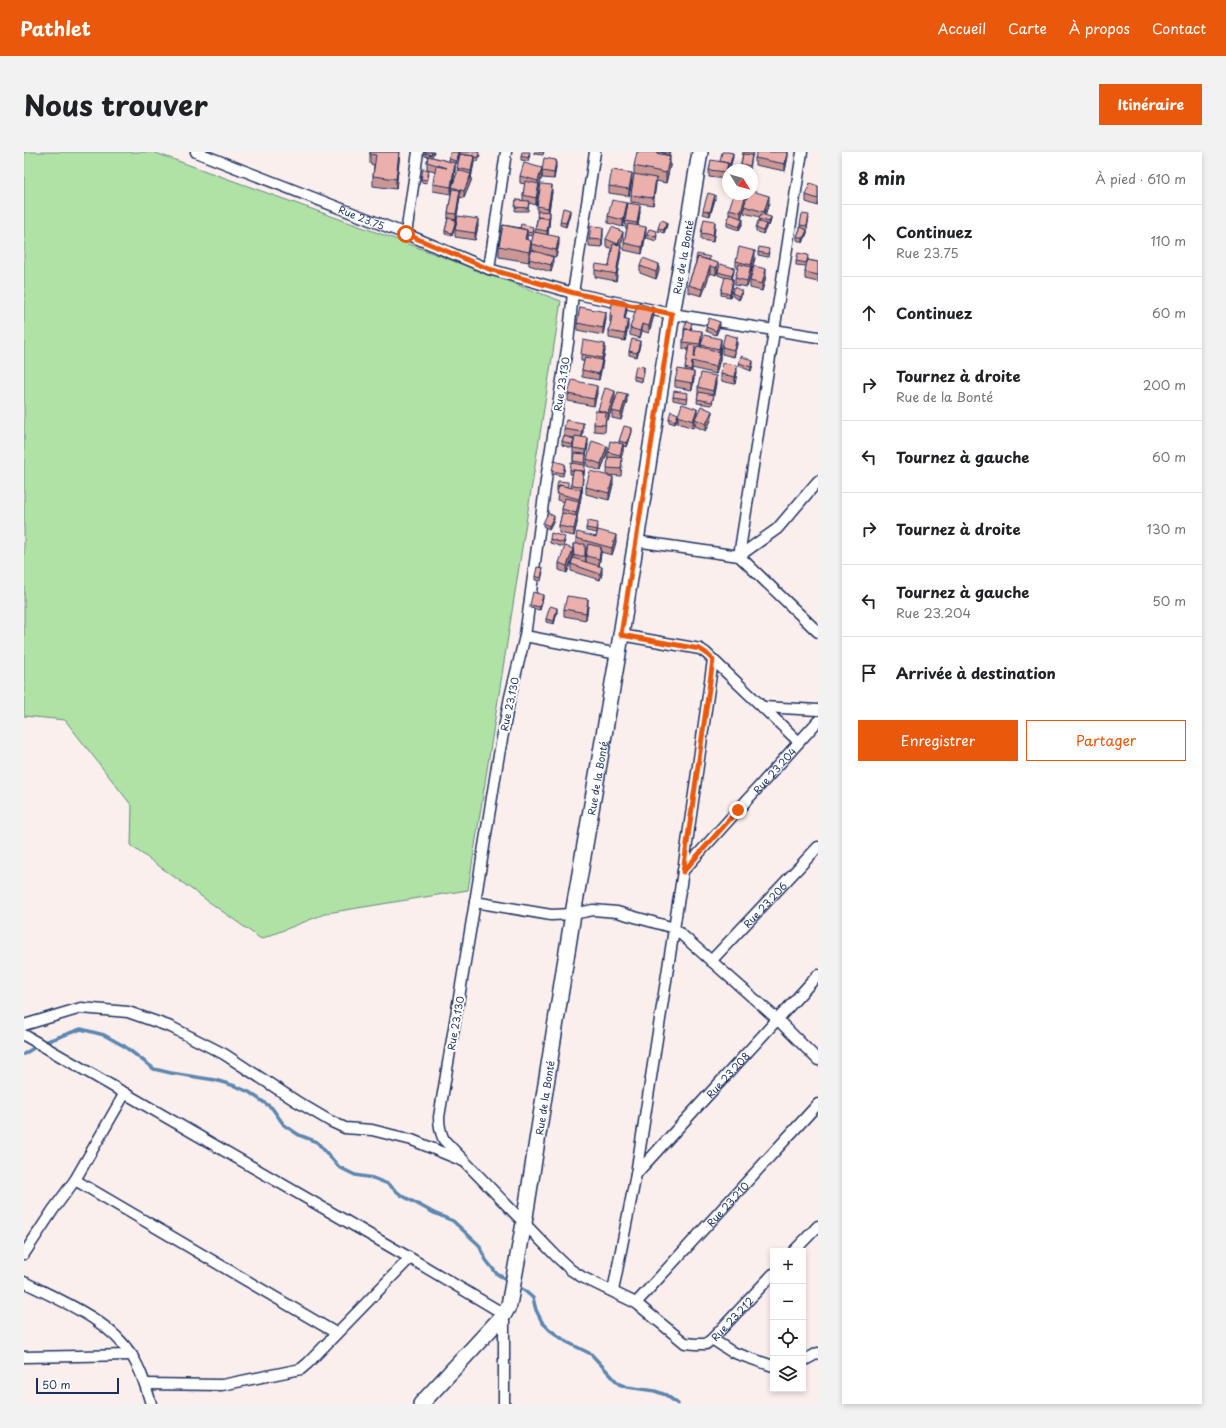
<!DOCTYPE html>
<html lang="fr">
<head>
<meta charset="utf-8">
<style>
	body { margin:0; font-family:"Playpen Sans",sans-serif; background:#f2f2f2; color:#202124 }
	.controls { position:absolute; right:12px; bottom:12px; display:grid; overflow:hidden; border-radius:0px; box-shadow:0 2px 6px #0003 }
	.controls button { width:36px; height:36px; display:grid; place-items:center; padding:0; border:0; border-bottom:1px solid #e0e0e0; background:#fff; color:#202124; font:20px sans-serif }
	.compass { position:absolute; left:698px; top:12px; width:36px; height:36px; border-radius:50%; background:#fff; box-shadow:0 2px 6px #0003; rotate:127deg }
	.scale { position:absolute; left:12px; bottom:10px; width:83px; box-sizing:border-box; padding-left:4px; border:2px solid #1b2f5e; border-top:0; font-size:11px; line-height:14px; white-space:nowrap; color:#1b2f5e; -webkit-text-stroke:3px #fff; paint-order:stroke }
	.stop { position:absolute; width:12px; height:12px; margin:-9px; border:3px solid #ea580c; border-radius:50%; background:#fff }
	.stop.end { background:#ea580c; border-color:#fff; box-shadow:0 1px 4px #0008 }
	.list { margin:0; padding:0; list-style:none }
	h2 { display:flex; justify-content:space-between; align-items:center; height:52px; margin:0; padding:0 16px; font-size:17px }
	h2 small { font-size:13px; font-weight:400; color:#757577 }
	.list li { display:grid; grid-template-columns:26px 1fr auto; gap:12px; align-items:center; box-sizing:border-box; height:72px; padding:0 16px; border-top:1px solid #e0e0e0 }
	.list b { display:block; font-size:15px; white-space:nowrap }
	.list p { margin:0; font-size:13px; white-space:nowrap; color:#757577 }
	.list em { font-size:13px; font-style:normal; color:#757577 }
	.actions { display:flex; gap:8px; padding:12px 16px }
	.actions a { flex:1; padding:9px 0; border:1px solid #ea580c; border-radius:0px; text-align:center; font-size:14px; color:#ea580c }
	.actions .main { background:#ea580c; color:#fff }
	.icon { flex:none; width:22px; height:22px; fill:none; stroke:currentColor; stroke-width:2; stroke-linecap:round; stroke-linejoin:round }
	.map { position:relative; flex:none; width:794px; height:1252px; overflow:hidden; border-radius:0px }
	header { display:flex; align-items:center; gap:24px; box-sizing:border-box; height:56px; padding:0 20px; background:#ea580c; color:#fff }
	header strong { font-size:19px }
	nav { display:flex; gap:22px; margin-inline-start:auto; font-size:14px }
	.intro { display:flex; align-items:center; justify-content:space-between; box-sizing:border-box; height:96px; padding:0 24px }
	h1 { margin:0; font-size:28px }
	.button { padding:10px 18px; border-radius:0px; background:#ea580c; color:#fff; font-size:14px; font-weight:700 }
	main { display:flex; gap:24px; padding:0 24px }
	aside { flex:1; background:#fff; border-radius:0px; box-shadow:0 2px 6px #0003 }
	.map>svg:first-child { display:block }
	.green { fill:#afe2a4; stroke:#658881 }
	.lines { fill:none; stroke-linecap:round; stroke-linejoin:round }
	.stream { stroke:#5b86af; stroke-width:3.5 }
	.street-casing { stroke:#1b2f5e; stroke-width:13 }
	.secondary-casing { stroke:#1b2f5e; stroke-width:18 }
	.street { stroke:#fff; stroke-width:10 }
	.secondary { stroke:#fff; stroke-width:15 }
	.wall { fill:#cb9794; stroke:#1b2f5e; fill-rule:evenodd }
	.shaded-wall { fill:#a57b78; stroke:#1b2f5e }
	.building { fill:#ecb0ac; stroke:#1b2f5e }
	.route { stroke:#ea580c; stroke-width:5 }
	.labels { text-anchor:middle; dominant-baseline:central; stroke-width:4; stroke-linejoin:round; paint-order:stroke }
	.street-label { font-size:10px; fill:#1b2f5e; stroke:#fff }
</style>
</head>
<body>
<header>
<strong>Pathlet</strong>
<nav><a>Accueil</a><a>Carte</a><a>À propos</a><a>Contact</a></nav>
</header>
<div class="intro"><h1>Nous trouver</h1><a class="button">Itinéraire</a></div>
<main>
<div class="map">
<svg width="794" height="1252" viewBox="0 0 794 1252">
	<rect width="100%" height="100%" fill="#fbefee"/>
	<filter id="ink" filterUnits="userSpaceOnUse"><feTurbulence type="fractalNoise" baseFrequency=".025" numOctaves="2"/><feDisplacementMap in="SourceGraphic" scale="8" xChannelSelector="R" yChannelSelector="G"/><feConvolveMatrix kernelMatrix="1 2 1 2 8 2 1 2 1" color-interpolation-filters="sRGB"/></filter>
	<g filter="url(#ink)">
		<path class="green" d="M0,0H129L371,87L537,149L444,738L303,761L237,787L107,694L108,654L41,568L0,564Z"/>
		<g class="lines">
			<path class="stream" d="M0,902L18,891L57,877L80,883L100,894L130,917L147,921L191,928L211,934L225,940L248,956L260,973L275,983L293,990L315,1015L331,1023L349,1026L364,1032L377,1043L410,1061L429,1069L455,1093L462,1108L473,1122L485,1129
				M492,1133L501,1139L509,1146L512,1158L518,1170L526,1178L543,1190L567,1202L595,1232L603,1235L631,1239L642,1243L654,1252"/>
			<g class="street-casing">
				<g id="street">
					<path id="s1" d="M172,0L382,82L465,117L549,141L648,162L794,185"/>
					<path id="s2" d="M571,0L549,141L544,191L523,321L501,484L486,545L474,608L451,750L415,965C415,974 416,980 420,988L532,1104L547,1118L558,1125L612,1151L661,1191L672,1192H682L688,1187L749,1122"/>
					<path d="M382,82L394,0"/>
					<path d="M465,117L482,0"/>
					<path d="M611,389L715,404L794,480"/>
					<path d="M715,404L778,0"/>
					<path d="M715,404L753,377L794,329"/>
					<path d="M597,483L676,497L682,501L775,590"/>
					<path d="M501,484L594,502"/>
					<path d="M739,555L794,558"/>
					<path id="s3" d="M659,719L794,569"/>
					<path d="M451,750L527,763L549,762L569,758L593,760L650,776L753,867L794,908"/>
					<path id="s4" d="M687,809L794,695"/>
					<path d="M0,873L57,856L104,860L147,875L200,902L272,949L306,969L321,976L348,978L388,988L439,1009"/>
					<path d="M0,883L386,1106L480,1162V1252"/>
					<path id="s5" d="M612,1022L794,823"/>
					<path d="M51,1028L101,941"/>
					<path d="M770,1099L794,1074"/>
					<path d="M0,1102L29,1058L51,1028L312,1181"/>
					<path d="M0,1130C37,1149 85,1167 108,1204C117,1218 122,1235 127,1252"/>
					<path d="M589,1139L612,1022L659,719L689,508"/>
					<path id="s6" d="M612,1151L794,952"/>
					<path d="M688,1187L708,1200L749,1214"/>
					<path d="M0,1205L108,1203"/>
					<path d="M779,1209L794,1201"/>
					<path d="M121,1232L198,1233L277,1217L284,1211L386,1106"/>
				</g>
			</g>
			<g class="secondary-casing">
				<g id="secondary">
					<path id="s7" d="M397,1252L473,1170L480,1162L485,1153L500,1071L549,762L594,502L648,162L661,90L676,0"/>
				</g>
			</g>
			<use href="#street" class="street"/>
			<use href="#secondary" class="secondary"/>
		</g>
		<path class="wall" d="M346,0H376L372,37L349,34V24L350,13L346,12Z
			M401,0H410L408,5L425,10V7L435,0L432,12H431V18L429,33L433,21L435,2L456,3L454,10L450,9L447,26V29L440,46L436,45L432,69V71L428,84L421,82V79L424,66V61L428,38L427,42L409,39V32L411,19L403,17V10L404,5L401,4Z
			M510,0H520L519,3L510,2Z
			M633,0H647L645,4L646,14L642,31L632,29L629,53L607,50V43L610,24V14L633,0V1Z
			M719,0H730L728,5L726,17L717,15V12Z
			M764,0V4L761,19L731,13V6Z
			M506,3L504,9L497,8V4Z
			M709,5L706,15H704L702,27L685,25V18L696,10V9Z
			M532,15L530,27L518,26V19Z
			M405,22L403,31L397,30V27Z
			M518,23L515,35V38L512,53L505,51L504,59H491L492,48L499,49V43L501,32L496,31V24Z
			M608,28L605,44L585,41V34Z
			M794,34V54L782,50V43Z
			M528,40L525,60L526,64L525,74L524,83L535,92L532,105L523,103L529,112L527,120L505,113V108V110L475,105V94L479,73L509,78L508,84L503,83V88L507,99L506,103L507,99V92L511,80V77L513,68L514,61H513V54Z
			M723,42V45L745,51L741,63L747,68L745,74L742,72V76L739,82L732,79V76L735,69L736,65L720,61V55L717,66L719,71L715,78L703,74V70L705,64V57Z
			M691,47L686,64L679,62V58Z
			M603,55L616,60L614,74L622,82L618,102L600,98V91L603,76H601L602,64L599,75L584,71V64Z
			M546,61L542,75L536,73V70Z
			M785,66L783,77V81L779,91L773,88V84L776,77V73Z
			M643,73L640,81L634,79V76Z
			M454,74L451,88L431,85V78Z
			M691,76L689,90L677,88V81Z
			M579,82L578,95L565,94V87Z
			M623,82L633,83L632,89L623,86Z
			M582,87H599L596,93L597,100L592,129L571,125V118L585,114L588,97L582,94Z
			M734,100H745L744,105L734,103Z
			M731,106L723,135L711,133V126L714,117L712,116V109Z
			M784,106V108L794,110V130L781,127V120L782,114L772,113V109Z
			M672,107L686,108L694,118L692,123L686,121L678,144L664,140V133L672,110Z
			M616,114L635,119L632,127L616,121Z
			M710,119L708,127L709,131L706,145L697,143V140L702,126L694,123V120Z
			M742,124L738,139L726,136V129Z
			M708,141L718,142L715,148L708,144Z
			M603,157L601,167L604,174L601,189L585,186V179L587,170H586V163Z
			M630,163L625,181L618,179L616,186L606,183V176Z
			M582,167L579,183L553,178V171Z
			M696,174L692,183L682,179V175Z
			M668,175L667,178L678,186L677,195V193L697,194L696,200V207L692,222L668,216V220L670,227L668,238L651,235V228L661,218L664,197H659V190L660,181V177Z
			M616,192L613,205L605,203V199Z
			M713,192L710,205L698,202V195Z
			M581,199L575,228L558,225V218L560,209H557V202Z
			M715,211L729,212L727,219L715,214Z
			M620,219L618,230L610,228V224Z
			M713,220L711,232L697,229V222Z
			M692,231L688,253L673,251L674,242V235Z
			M573,241L570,254L544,249V242Z
			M649,245H664L663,251L649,248Z
			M591,246L584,268L582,267L581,280L570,279V272L574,260V258Z
			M603,249L597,268L588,266V259Z
			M673,262L688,266L682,279L671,274V271L669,276L654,271V264Z
			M645,266H654L651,272L645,270Z
			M540,277L559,278L558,285L564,293L562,304L560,324H559L557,345L553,366V371L550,384L535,381V374L538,361V357L540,350L533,348L534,339H533V335H544L547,336L548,322H546V318L549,311V296L551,286L542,285L550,291L548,296L538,293V289L540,284Z
			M608,280L603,295L599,294V299L597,306L598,313L597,324L583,323L584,300L595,291V289Z
			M583,301L577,319L563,314V307Z
			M541,315L539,324L528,322V319Z
			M589,332L585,348L562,342V335Z
			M530,368L525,377L519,374V371Z
			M574,374L573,380L592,390L588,403L577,400L575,414L578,422L576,428L547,419V412L549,406V392H552V386L572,385L573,381L562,379V376ZM561,396H563L562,404V410Z
			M526,387L541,389L539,395L526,391Z
			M549,404L543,421L535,418V411Z
			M519,420L517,429L511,428V424Z
			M519,446L516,458L506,456V453Z
			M564,454L562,468L540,464V457Z
			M533,460L530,472L522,470V467Z"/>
		<path class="shaded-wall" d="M375,0H376L372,37V27Z
			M434,0H435L432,12V9Z
			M763,0H764V4L761,19V12Z
			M709,1V5L706,15V12Z
			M450,4V11L447,26V19Z
			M646,4V14L642,31V21Z
			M532,8V15L530,27V21Z
			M431,11V18L427,42V35Z
			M704,11V18L702,27V20Z
			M518,16V23L515,35V38L512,53V46L514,34V29Z
			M608,21V28L605,44V37Z
			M447,22V29L440,46V39Z
			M632,26V33L629,53V46Z
			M528,33V40L524,63V56Z
			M436,38V45L432,69V62Z
			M722,42H723V46L717,67V60Z
			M691,43V47L686,64V60Z
			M745,44V51L740,66V60Z
			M603,51V58L599,75V68Z
			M616,53V60L613,78V71Z
			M546,58V61L542,75V71Z
			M526,60L525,74L523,86V79L525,68Z
			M747,65V68L745,74V70Z
			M454,67V74L451,88V81Z
			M719,67V71L715,78V75Z
			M432,68V71L428,84V81Z
			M691,69V76L689,90V83Z
			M643,70V73L640,81V78Z
			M742,72V76L739,82V79Z
			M579,75V82L578,95V88Z
			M622,75V82L618,102V95Z
			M503,78V88L501,87Z
			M783,78V81L779,91V87Z
			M599,80V87L594,99V92Z
			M535,85V92L532,105V98Z
			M507,89V99L505,110V100Z
			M597,93V100L592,129V122Z
			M731,99V106L727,120V113Z
			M529,105V112L527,120V113Z
			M694,111V118L692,123V116Z
			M635,112V119L632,127V120Z
			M686,114V121L678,144V137Z
			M727,115V122L723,135V129Z
			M710,116V119L708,127V124Z
			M742,117V124L738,139V132Z
			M709,127V131L706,145V142Z
			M718,139V142L715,148V144Z
			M603,150V157L600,174V167Z
			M630,156V163L625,181V174Z
			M582,160V167L579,183V176Z
			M604,167V174L601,189V182Z
			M696,170V174L692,183V179Z
			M618,172V179L616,186V179Z
			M678,179V186L676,199V192Z
			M713,185V192L710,205V198Z
			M697,187V194L695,204V197Z
			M616,189V192L613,205V201Z
			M581,192V199L578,213V206Z
			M696,200V207L692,222V215Z
			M578,208V215L575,228V222Z
			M668,209V216L667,224V218Z
			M729,209V212L727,219V215Z
			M713,213V220L711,232V225Z
			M620,215V219L618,230V226Z
			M670,220V227L668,238V231Z
			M692,224V231L689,245V239Z
			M573,234V241L570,254V247Z
			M591,239V246L584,268V261Z
			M603,242V249L597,268V261Z
			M673,257V264L671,267V271L669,276V269Z
			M688,259V266L682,279V272Z
			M654,262V266L651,272V269Z
			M559,271V278L558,287V280Z
			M608,276V280L603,295V291Z
			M564,286V293L562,304V298Z
			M599,292V299L596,310V303Z
			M583,294V301L577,319V312Z
			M559,319V326L558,341V334Z
			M589,325V332L585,348V341Z
			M557,338V345L553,366V371L550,384V377L552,366V361Z
			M530,364V368L525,377V374Z
			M592,383V390L588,403V396Z
			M577,395V402L575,414V407Z
			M549,397V404L543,421V414Z
			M578,415V422L576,428V422Z
			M519,443V446L516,458V455Z
			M564,447V454L562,468V461Z
			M533,456V460L530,472V469Z"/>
		<path class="building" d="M346,0H375L372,27L349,24L352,3L346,2Z
			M401,0H408L407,3L401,1Z
			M427,0H434L432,9L425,7Z
			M436,0H455L454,6L450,5V4L435,2Z
			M498,0H506L504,6L497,4Z
			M613,0H632V1L646,4L642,21L610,14Z
			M637,0H645L644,3Z
			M698,0H704L709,1L706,12L696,9Z
			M733,0H763L761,12L731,6Z
			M436,2L450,4L447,19L433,16Z
			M719,2L728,3L726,14L717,12Z
			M404,4L431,11L427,35L409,32L412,14L423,16L403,10Z
			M520,6L532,8L530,21L518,19Z
			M687,8L704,11L702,20L685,18Z
			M500,11L518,16L514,29L496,24Z
			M399,17L405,18L403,28L397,27Z
			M434,18L447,22L440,39L428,35Z
			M588,18L608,21L605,37L585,34Z
			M610,22L632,26L629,46L607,43Z
			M501,29L515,32L512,46L499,43Z
			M786,31L794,34V47L782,43Z
			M517,32L528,33L524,56L513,54Z
			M428,37L436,38L432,62L424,61Z
			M728,39L745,44L740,60L720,54L724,42H728Z
			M684,41L691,43L686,60L679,58Z
			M710,42H722L717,60L705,57Z
			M492,48L505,49L504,56L491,55Z
			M588,48L603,51L599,68L584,64Z
			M604,51L616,53L613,71L601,69Z
			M539,56L546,58L542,71L536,70Z
			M514,59L526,60L525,66L513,65Z
			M706,62L719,67L715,75L703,70Z
			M737,62L747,65L745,70L735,67Z
			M778,62L785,63L783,74L776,73Z
			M434,64L454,67L451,81L431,78Z
			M514,65L525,67L523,79L511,77Z
			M424,66L432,68L428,81L421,79Z
			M680,67L691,69L689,83L677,81Z
			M637,68L643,70L640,78L634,76Z
			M734,69L742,72L739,79L732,76Z
			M497,72L509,75L508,81L503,80V78L496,76Z
			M604,72L622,75L618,95L600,91Z
			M479,73L503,78L501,87L507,89L505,100L475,94Z
			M567,74L579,75L578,88L565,87Z
			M588,75L599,80L594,92L582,87Z
			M777,75L783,78L779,87L773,84Z
			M625,77L633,79L632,85L623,82Z
			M510,80L535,85L532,98L507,92Z
			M589,92L597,93L592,122L571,118L572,112L585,114Z
			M715,95L731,99L727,113L712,109Z
			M735,95L745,97L744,102L734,100Z
			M508,98L529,105L527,113L505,107Z
			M774,101L784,103L783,111L772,109Z
			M673,102L686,105L685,108L674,105L673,108L672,107Z
			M674,105L694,111L692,116L686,114L678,137L664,133Z
			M619,106L635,112L632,120L616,114Z
			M783,108L794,110V123L781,120Z
			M696,112L710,116L708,124L694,120Z
			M715,112L727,115L723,129L711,126Z
			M730,114L742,117L738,132L726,129Z
			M701,125L709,127L706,142L697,140Z
			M710,135L718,139L715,144L708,141Z
			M589,147L603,150L600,167H604L601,182L585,179L588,164L586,163Z
			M614,151L630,156L625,174L618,172L616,179L606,176Z
			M556,155L582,160L579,176L553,171Z
			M685,166L696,170L692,179L682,175Z
			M663,169L668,171L666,177H661V178L660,177Z
			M661,177L678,179L676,192L659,190Z
			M701,182L713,185L710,198L698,195Z
			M680,183L697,187L695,197L677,193Z
			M608,187L616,189L613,201L605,199Z
			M559,188L581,192L578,206L557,202Z
			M665,193L671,194L670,206L673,194L696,200L692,215L668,209L667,218L661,216Z
			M717,204L729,209L727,215L715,211Z
			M561,205L578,208L575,222L558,218Z
			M698,211L713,213L711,225L697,222Z
			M612,214L620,215L618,226L610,224Z
			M654,217L670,220L668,231L651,228Z
			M677,221L692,224L689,239L674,235Z
			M548,228L573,234L570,247L544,242Z
			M581,236L591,239L584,261L574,258Z
			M650,239L664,241L663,247L649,245Z
			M594,240L603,242L597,261L588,259Z
			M675,240L690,243L688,250L673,247Z
			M658,252L673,257L669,269L654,264Z
			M677,254L688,259L682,272L671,267Z
			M571,259L582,260L581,273L570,272Z
			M647,259L654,262L651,269L645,266Z
			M542,268L559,271L558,280L540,277Z
			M600,274L608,276L603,291L595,289Z
			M540,284L550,287L548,293L538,289Z
			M551,284L564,286L562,298L549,296Z
			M568,289L583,294L577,312L563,307Z
			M586,289L599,292L596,303L584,300Z
			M550,301L562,302L561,311L549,309Z
			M584,305L598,306L597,317L583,316Z
			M530,309L541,312L539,321L528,319Z
			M547,311L561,313L560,320H559V319L546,318Z
			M549,318L559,319L558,334L547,333Z
			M566,319L589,325L585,341L562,335Z
			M534,329L544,330V335L535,333V335H533Z
			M535,333L557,338L555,347L533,341Z
			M541,346L555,349L552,361L538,357Z
			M524,361L530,364L525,374L519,371Z
			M538,361L553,364L550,377L535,374Z
			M564,369L574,371L573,378L562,376Z
			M574,378L592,383L588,396L552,386L553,380L572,385Z
			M527,381L541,385L539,391L526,387Z
			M549,392H561V404H550Z
			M564,392L577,395L575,407L562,404Z
			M541,394L549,397L543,414L535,411Z
			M549,406L578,415L576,422L547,412Z
			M513,415L519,416L517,426L511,424Z
			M509,440L519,443L516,455L506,453Z
			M543,444L564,447L562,461L540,457Z
			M526,454L533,456L530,469L522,467Z"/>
	</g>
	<g class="lines" filter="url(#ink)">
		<path class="route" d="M382,82L465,117L550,141L648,162L597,483L676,497L682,501L689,508L659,720L714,658"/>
	</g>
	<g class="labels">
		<g class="street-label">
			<text stroke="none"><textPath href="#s1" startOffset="178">Rue 23.75</textPath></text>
			<text stroke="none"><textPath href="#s7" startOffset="1195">Rue de la Bonté</textPath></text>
			<text transform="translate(537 232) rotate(-81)">Rue 23.130</text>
			<text transform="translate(485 552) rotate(-78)">Rue 23.130</text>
			<text stroke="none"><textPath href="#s3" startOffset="136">Rue 23.204</textPath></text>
			<text stroke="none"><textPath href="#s7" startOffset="667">Rue de la Bonté</textPath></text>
			<text stroke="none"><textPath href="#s4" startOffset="78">Rue 23.206</textPath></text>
			<text transform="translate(431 871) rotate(-80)">Rue 23.130</text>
			<text stroke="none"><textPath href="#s5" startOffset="135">Rue 23.208</textPath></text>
			<text stroke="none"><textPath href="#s7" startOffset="343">Rue de la Bonté</textPath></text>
			<text stroke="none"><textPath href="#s6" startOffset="135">Rue 23.210</textPath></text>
			<text stroke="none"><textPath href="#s2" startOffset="1377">Rue 23.212</textPath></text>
		</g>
	</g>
</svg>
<div class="controls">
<button>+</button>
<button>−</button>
<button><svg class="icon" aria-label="locate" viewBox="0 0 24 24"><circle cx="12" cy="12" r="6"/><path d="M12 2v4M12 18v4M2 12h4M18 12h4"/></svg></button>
<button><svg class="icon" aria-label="layers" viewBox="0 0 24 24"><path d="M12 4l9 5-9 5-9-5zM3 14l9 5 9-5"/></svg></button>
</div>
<svg class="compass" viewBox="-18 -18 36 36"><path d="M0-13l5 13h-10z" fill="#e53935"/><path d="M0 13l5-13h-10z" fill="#757577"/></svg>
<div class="scale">50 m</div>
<div class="stop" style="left:382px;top:82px"></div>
<div class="stop end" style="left:714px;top:658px"></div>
</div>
<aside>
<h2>8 min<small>À pied · 610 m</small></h2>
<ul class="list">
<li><svg class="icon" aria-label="ahead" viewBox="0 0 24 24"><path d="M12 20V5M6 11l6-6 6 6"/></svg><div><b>Continuez</b><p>Rue 23.75</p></div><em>110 m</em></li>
<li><svg class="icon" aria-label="ahead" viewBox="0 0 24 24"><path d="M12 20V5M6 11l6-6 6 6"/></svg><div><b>Continuez</b></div><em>60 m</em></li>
<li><svg class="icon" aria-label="right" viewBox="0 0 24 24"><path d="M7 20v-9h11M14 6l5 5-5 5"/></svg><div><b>Tournez à droite</b><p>Rue de la Bonté</p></div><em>200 m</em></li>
<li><svg class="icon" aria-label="left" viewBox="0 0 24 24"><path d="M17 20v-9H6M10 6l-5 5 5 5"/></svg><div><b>Tournez à gauche</b></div><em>60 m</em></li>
<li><svg class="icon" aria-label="right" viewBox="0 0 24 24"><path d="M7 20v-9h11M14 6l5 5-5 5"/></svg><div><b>Tournez à droite</b></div><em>130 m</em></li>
<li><svg class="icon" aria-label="left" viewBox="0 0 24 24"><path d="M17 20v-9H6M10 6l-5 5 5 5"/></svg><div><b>Tournez à gauche</b><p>Rue 23.204</p></div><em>50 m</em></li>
<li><svg class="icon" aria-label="arrive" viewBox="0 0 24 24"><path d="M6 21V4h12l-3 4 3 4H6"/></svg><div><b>Arrivée à destination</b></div></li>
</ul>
<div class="actions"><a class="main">Enregistrer</a><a>Partager</a></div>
</aside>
</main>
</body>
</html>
